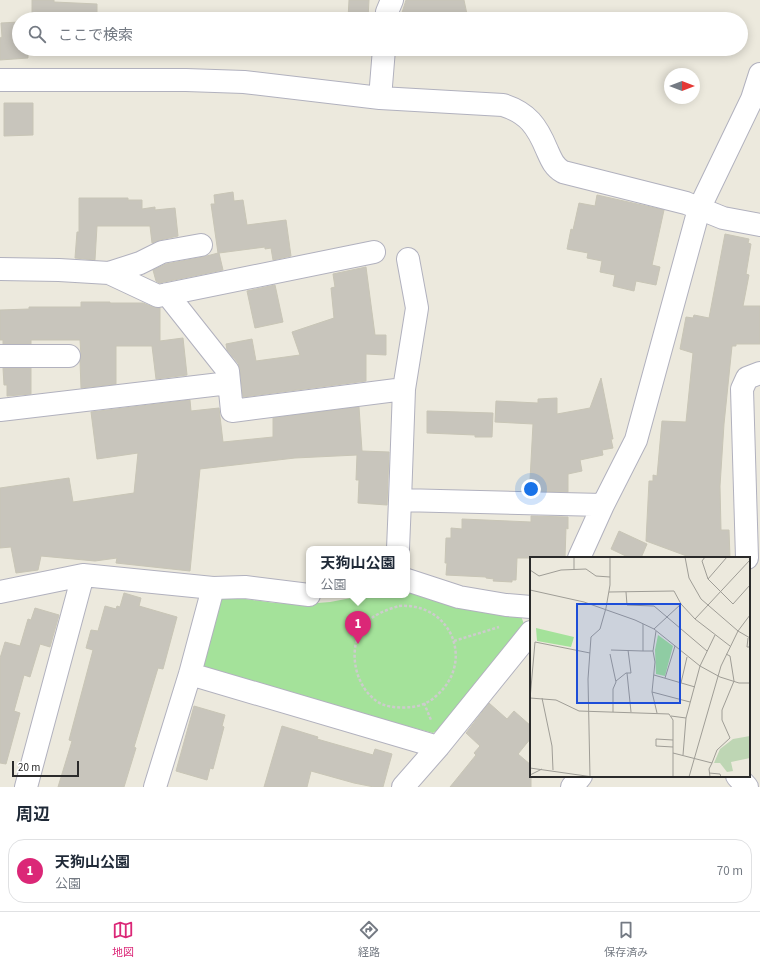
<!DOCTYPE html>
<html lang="ja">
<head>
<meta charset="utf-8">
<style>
	body { margin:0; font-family:"Source Sans 3","Noto Sans JP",sans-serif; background:#f2f2f3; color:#1f2937 }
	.compass { position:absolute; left:664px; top:68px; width:36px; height:36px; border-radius:50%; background:#fff; box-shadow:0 2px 10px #0003; rotate:90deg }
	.scale { position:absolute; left:12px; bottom:10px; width:67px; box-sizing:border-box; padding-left:4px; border:2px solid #2b2b2b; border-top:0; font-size:11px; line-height:14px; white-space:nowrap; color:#2b2b2b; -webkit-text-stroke:3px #fff; paint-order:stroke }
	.you { position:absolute; left:531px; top:489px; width:14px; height:14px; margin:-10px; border:3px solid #fff; border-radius:50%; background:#1a73e8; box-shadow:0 0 0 6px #1a73e833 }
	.badge { display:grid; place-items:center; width:26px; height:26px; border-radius:50%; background:#db2777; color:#fff; font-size:13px; font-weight:700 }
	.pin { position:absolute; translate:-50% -33px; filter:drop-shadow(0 1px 2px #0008) }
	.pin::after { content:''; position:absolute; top:21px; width:14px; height:12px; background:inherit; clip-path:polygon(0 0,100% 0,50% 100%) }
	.popup { position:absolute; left:306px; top:546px; width:104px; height:52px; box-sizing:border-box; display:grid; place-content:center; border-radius:8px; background:#fff; filter:drop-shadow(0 1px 3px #0005); font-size:13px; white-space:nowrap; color:#747a83 }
	.popup b { font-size:15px; color:#1f2937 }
	.popup::after { content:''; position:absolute; left:50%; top:100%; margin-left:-8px; border:8px solid transparent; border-top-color:#fff }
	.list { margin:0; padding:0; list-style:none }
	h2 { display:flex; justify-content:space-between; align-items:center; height:52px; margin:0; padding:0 16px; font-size:17px }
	h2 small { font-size:13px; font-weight:400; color:#747a83 }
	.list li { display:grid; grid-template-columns:26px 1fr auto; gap:12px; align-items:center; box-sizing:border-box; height:64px; margin:0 8px 8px; padding:0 8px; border:1px solid #e0e1e3; border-radius:16px }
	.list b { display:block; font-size:15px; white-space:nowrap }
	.list p { margin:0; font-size:13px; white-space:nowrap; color:#747a83 }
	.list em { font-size:13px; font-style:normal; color:#747a83 }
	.icon { flex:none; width:22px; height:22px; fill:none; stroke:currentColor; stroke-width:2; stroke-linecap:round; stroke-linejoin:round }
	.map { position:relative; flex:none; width:760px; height:787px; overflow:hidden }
	.search { position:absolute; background:#fff; box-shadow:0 2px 10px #0003; left:12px; right:12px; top:12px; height:44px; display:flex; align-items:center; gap:10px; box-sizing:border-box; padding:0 14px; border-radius:22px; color:#747a83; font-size:15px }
	.sheet { height:124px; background:#fff }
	nav { display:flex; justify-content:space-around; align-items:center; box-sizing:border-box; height:56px; border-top:1px solid #e0e1e3; background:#fff; font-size:11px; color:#747a83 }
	nav a { display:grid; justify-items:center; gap:2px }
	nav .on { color:#db2777 }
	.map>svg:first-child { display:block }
	.green { fill:#a4e29a }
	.building { fill:#c8c5bc; stroke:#c8c5b6 }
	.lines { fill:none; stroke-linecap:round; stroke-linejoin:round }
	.minor-casing { stroke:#b1b1be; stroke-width:24 }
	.path { stroke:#ccc; stroke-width:2.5; stroke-dasharray:3 2; stroke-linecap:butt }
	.minor { stroke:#fff; stroke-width:22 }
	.inset-road { fill:none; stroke:#9f9d96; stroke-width:1 }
	.view { fill:#1d4ed8; fill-opacity:0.15; stroke:#1d4ed8; stroke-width:2 }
	.inset-edge { fill:none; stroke:#2b2b2b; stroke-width:2 }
</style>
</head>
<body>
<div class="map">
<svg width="760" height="787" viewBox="0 0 760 787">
	<rect width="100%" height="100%" fill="#ece9dd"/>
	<path class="green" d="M407,592L455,607L521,616L525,627L439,729L433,733L205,672L200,662L218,600L224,596L275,603L304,604L330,602L367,595H407Z"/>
	<path class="building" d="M32,0H54V2L97,4V19H32Z
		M349,0H369L368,19H348Z
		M406,0H464L468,19H400Z
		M19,22V49H28V58L0,60V38L2,37L1,23Z
		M4,103H33V135L4,136Z
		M233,192L234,201L243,200L247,225L286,220L291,256L273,260L271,248L265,249V247L219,253L223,270L159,283L156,281L153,270L166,264L203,257L218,253L211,204H215L214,195Z
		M597,195L664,210L652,265L660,267L656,285L636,281L634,291L613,286L615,275L600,272L602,261L587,258L588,253L567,249L571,229L573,230L579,203L595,206Z
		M79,198H128V200H142V209L155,207V210L175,208L178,236L160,240L152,243L150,226H97L95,260L75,258L77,232H79Z
		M725,234L749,239L748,243L751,244L746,274L749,275L743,306H760V344H736V346H732L724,424L720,486L721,530H729L730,558H692L646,541L649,481H653V475L657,476L662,421L686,422L693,353L680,349L686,317L693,318L694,315L709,318Z
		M366,267L375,335H386V355L366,354V381L243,397L240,369L238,363L227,350L226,344L252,339L256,361L300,355L292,332L334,318L331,288L335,287L333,274Z
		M275,285L283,322L255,328L247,291Z
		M81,302H110V303H143L153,307L160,308V341L183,338L187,375L156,379L152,346H116V384L81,388L80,361L81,356L80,340H31V344H3V340H0V310L29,309V307H81Z
		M3,368H31V394L7,396V385H4Z
		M601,378L613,439H611L613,448L602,450L603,455L580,460L582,471L568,474V492L533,491V480H530L533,424L495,422L496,401L538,403V399L557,398V414L590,408Z
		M190,400L191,411L219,408L223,442L273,437V418L359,407L362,451L389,452L387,505L358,503L359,480H356L357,455L295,458L200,469L190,571L116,563L117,558L95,561L41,556L38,570L16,573L11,547L0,548V488L69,478L73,502L134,493L138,453L97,459L91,412Z
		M427,411L493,413L492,437H475V435L427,433Z
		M531,516L568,517V529L566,528L565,558H517L516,580H512V582L493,581L494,579L486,578V577L446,575L447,563H445L446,538H451V528L462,529V519L531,522Z
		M619,531L647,544L641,558H630L611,549Z
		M124,593L141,598L139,606L177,617L163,669L158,668L134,747L136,748L124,787H58L72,741L69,740L93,650L86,648L91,630L98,631L105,606L116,609L117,606L120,607Z
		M35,608L59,615L50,647L40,644L30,677L24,675L14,711L20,713L6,764L0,763V658L5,642L20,646L28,619L31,620Z
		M489,703L507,719L514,711L531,726V738L518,754L531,765V787H450L476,755L474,753L480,746L466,733Z
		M194,706L225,715L222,726L224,727L213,769L210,768L207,780L176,771Z
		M282,726L318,737L317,739L373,755L375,749L392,754L383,787H374L354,783L311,771L307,787H264Z"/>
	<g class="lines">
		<g class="minor-casing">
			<path id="minor" d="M387,19V12L392,0
				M0,80H186L244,82L380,98L503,105C528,113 537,126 547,150C551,159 554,167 563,172L686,203L723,218L760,225
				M380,98L384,49
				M0,269L59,270L109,273L158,296L374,252
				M109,273L140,263L162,252L201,245
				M167,294L228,371L232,411L404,389
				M0,356H69
				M0,410L229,383
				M400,500L404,389L417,308L408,259
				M398,549L400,500L603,505
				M579,558L603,505L636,440L699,209L752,99L760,74
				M747,558L742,389L747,378L760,373
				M407,580L459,597L506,605L531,607
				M0,592L83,575L213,588L245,587L309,595
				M190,674L438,747
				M737,776L747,787
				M26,787L83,575
				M155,787L190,674L213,588
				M403,787L438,747L531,632
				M572,787L581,776"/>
		</g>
		<path class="path" d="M399,606C451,602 476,662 436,696C430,702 421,706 412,707C400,708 383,708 374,699C354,683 348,648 363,627C371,615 386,610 399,606Z
			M454,641L499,627
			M424,703L431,720"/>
		<use href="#minor" class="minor"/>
	</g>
	<g transform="translate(530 557)">
		<rect width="220" height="220" fill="#ece9dd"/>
		<path d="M6,71L44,80L41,90L7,84ZM128,78L143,89L135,119L126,117L125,93Z" fill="#a4e29a"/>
		<path d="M220,179V201L201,205L203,214L197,215L190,206H184L190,192L203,182Z" fill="#bed6b4"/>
		<path class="inset-road" d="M44,0V13M155,0L159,21L171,42L208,74L220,81M175,0L172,4L178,22L203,47L220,28M0,13L9,19L31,13L56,12L66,19L80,20M178,22L197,0M0,33L54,45L105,63L124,72L170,109L190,120L209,126H220M79,35L144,34L151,47L165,62L200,89M96,35L97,48L124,49L177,94M165,62L220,3M113,67V94H123M124,72L151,47M126,74L123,94L125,105L122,135L127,156M218,81L217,90H220M81,93L113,94M80,97L86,125L83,132V155M97,116L101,155M124,118L165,130M135,121L145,89M86,124L96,116H101L98,93M151,126L157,100M122,135L160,145M0,141L26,143L49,154L139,157L143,163V220M12,141L22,189L23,213M0,142L5,85L60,96M141,159L156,161M143,183L126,182V189L143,190M143,196L182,206L187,193L200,181L192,163V153L204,124L200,99L196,97M153,198L156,161L170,109L185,78M0,211L63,220M179,216L190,217L191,220M0,218L12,212M60,220L58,122L61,80L70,72L76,51L80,28V0M159,220L191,109L208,74L220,58M180,220L179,212L182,206"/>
		<path class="view" d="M47,47H150V146H47Z"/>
		<rect width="220" height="220" class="inset-edge"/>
	</g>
</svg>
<svg class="compass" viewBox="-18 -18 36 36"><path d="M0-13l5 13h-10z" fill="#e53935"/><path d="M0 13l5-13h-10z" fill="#747a83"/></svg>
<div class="scale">20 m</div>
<div class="you"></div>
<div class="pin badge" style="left:358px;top:644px">1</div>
<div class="popup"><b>天狗山公園</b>公園</div>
<div class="search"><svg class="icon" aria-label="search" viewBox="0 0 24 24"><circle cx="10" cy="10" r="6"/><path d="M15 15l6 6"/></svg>ここで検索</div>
</div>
<section class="sheet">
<h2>周辺<small></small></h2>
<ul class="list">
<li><span class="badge">1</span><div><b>天狗山公園</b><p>公園</p></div><em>70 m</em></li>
</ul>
</section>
<nav>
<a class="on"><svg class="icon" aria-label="map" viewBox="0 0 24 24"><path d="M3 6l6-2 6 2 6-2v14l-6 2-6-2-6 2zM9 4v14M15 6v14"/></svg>地図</a>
<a><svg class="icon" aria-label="directions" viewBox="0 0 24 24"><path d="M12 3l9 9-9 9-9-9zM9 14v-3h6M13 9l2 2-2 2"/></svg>経路</a>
<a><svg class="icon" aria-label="saved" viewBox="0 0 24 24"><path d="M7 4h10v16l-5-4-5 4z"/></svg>保存済み</a>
</nav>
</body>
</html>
